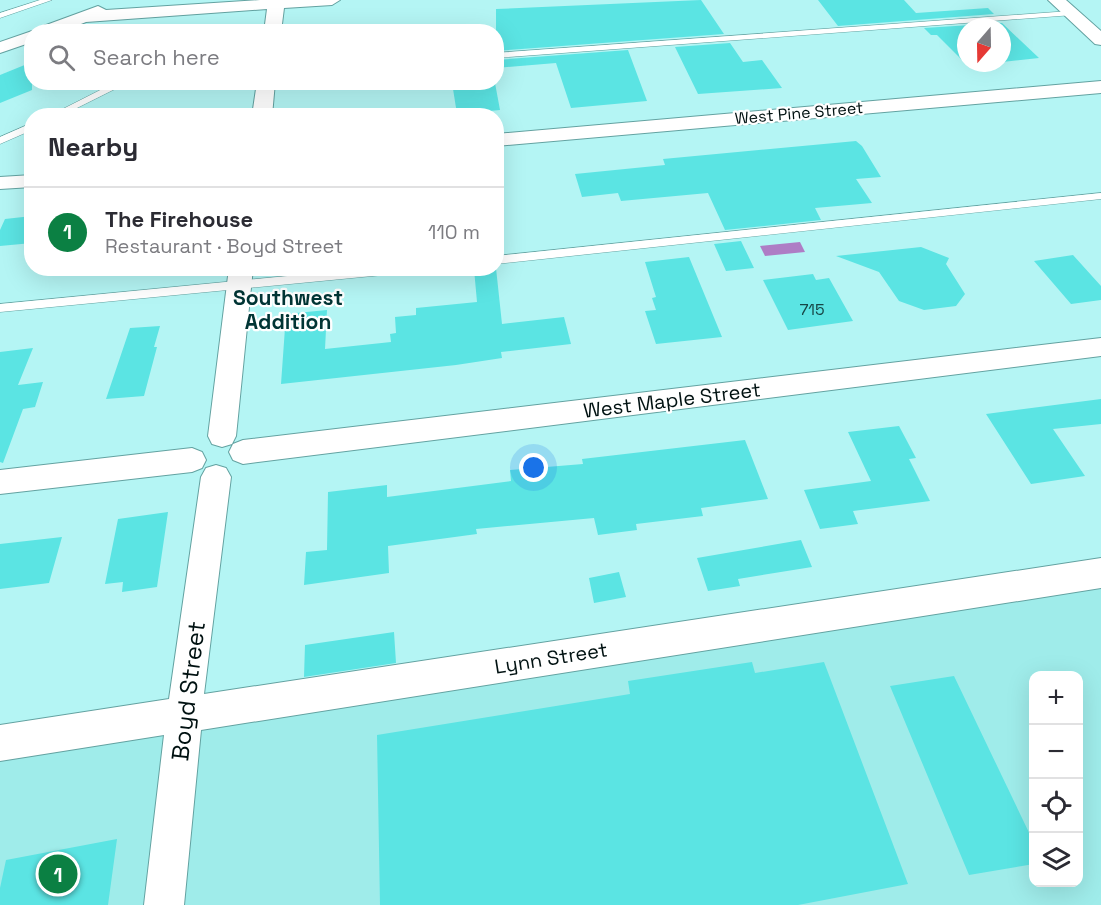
<!DOCTYPE html>
<html lang="en">
<head>
<meta charset="utf-8">
<style>
	body { margin:0; font-family:"Space Grotesk",sans-serif; background:#f2f2f3; color:#2b2b33 }
	.controls { position:absolute; right:18px; bottom:18px; display:grid; overflow:hidden; border-radius:12px; box-shadow:0 6px 24px #0002 }
	.controls button { width:54px; height:54px; display:grid; place-items:center; padding:0; border:0; border-bottom:2px solid #e1e1e2; background:#fff; color:#2b2b33; font:30px sans-serif }
	.compass { position:absolute; left:957px; top:18px; width:54px; height:54px; border-radius:50%; background:#fff; box-shadow:0 6px 24px #0002; rotate:200deg }
	.you { position:absolute; left:534px; top:468px; width:21px; height:21px; margin:-15px; border:4px solid #fff; border-radius:50%; background:#1a73e8; box-shadow:0 0 0 9px #1a73e833 }
	.badge { display:grid; place-items:center; width:39px; height:39px; border-radius:50%; background:#0b8043; color:#fff; font-size:20px; font-weight:700 }
	.pin { position:absolute; translate:-50% -50%; border:3px solid #fff; box-shadow:0 2px 6px #0006 }
	.list { margin:0; padding:0; list-style:none }
	h2 { display:flex; justify-content:space-between; align-items:center; height:78px; margin:0; padding:0 24px; font-size:26px }
	h2 small { font-size:20px; font-weight:400; color:#7c7c81 }
	.list li { display:grid; grid-template-columns:39px 1fr auto; gap:18px; align-items:center; box-sizing:border-box; height:90px; padding:0 24px; border-top:2px solid #e1e1e2 }
	.list b { display:block; font-size:22px; white-space:nowrap }
	.list p { margin:0; font-size:20px; white-space:nowrap; color:#7c7c81 }
	.list em { font-size:20px; font-style:normal; color:#7c7c81 }
	.icon { flex:none; width:33px; height:33px; fill:none; stroke:currentColor; stroke-width:2; stroke-linecap:round; stroke-linejoin:round }
	.map { position:relative; flex:none; width:1101px; height:905px; overflow:hidden }
	.search { position:absolute; background:#fff; box-shadow:0 6px 24px #0002; left:24px; top:24px; width:480px; height:66px; display:flex; align-items:center; gap:15px; box-sizing:border-box; padding:0 21px; border-radius:24px; color:#7c7c81; font-size:22px }
	.panel { position:absolute; background:#fff; box-shadow:0 6px 24px #0002; left:24px; top:108px; width:480px; height:168px; border-radius:24px }
	.map>svg:first-child { display:block }
	.built { fill:#9fecea; fill-rule:evenodd }
	.water { fill:#ae7dc5 }
	.building { fill:#5be4e3 }
	.lines { fill:none; stroke-linecap:round; stroke-linejoin:round }
	.lane-casing { stroke:#63a2a1; stroke-width:1 }
	.street-casing { stroke:#63a2a1; stroke-width:2 }
	.lane { fill:#fff; fill-rule:evenodd }
	.street { fill:#fff; fill-rule:evenodd }
	.labels { text-anchor:middle; dominant-baseline:central; stroke-width:4.5; stroke-linejoin:round; paint-order:stroke }
	.far-street-label { font-size:16px; fill:#011; stroke:#fff }
	.number-label { font-size:16px; fill:#174646 }
	.street-label { font-size:20px; fill:#011; stroke:#fff }
	.neighbourhood-label { font-size:21px; font-weight:bold; fill:#003535; stroke:#fff }
	.near-street-label { font-size:24px; fill:#011; stroke:#fff }
</style>
</head>
<body>
<div class="map">
<svg width="1101" height="905" viewBox="0 0 1101 905">
	<rect width="100%" height="100%" fill="#b4f5f4"/>
	<path class="built" d="M1101,588V905H0V759ZM1034,676H1078V882H1034Z"/>
	<path class="water" d="M800,242L805,252L765,256L760,246Z"/>
	<path class="building" d="M701,0L724,34L496,51V9Z
		M818,0H904L916,13L988,8L994,14L838,26Z
		M1002,23L1039,58L1002,62V27H966V63H996L973,65L966,64L937,35H931L924,28Z
		M730,43L743,62L762,60L782,88L698,94L675,47Z
		M628,50L647,101L571,108L556,63L496,68V60Z
		M32,62V90L0,103V75Z
		M495,83L500,110L457,114L453,89L469,88L468,85Z
		M856,141L862,146L881,177L856,179L872,203L815,208L821,220L725,230L708,193L621,201L618,193L582,197L575,174L665,165L663,159Z
		M32,216V243L0,246V230L5,219Z
		M741,241L754,268L726,271L714,244Z
		M921,247L949,258L946,264L965,294L956,306L924,310L899,301L879,272L836,256Z
		M1073,255L1101,286V300L1071,304L1034,261Z
		M689,257L722,337L656,344L645,311L656,310L652,298L656,297L645,262Z
		M496,268L502,324L564,317L571,344L501,352L502,358L456,365L281,384L286,314L327,310L325,349L391,342L390,334L396,333L395,317L416,315V308L477,302L474,269Z
		M813,274L816,280L829,278L853,321L788,330L763,280Z
		M160,326L154,347H157L144,396L106,399L130,328Z
		M33,348L18,385L43,382L35,407L23,409L3,463L0,462V352Z
		M1101,399V424L1053,429L1085,476L1031,484L986,414Z
		M899,426L916,458L909,459L930,501L853,511L858,524L820,529L804,490L871,481L848,432Z
		M745,440L768,499L701,508L703,516L636,524L637,530L598,535L594,518L476,529L477,534L388,546L389,573L304,585L306,552L327,550L328,492L387,485V497L511,481L510,470L583,464L582,459Z
		M168,512L157,587L122,592L123,582L105,584L118,519Z
		M62,537L49,583L0,589V544Z
		M801,540L812,567L738,579L740,586L708,591L697,558Z
		M619,572L626,597L594,603L589,578Z
		M394,632L396,663L304,677L305,645Z
		M752,662L755,673L824,662L908,884L798,905H380L377,735L630,694L628,681Z
		M954,676L1034,843V864L969,875L890,686Z
		M117,839L108,905H0V888L6,860Z"/>
	<g class="lines">
		<g class="lane-casing">
			<path id="lane" d="M40,0H52L0,18V13Z
				M1070,11H1073V15L496,58V53Z
				M123,82H158L117,88L61,116H49L112,84Z
				M32,123V130L0,144V137Z
				M1101,193V199L496,264V256Z
				M370,268H419L414,272L0,312V304Z"/>
		</g>
		<g class="street-casing">
			<path id="street" d="M260,0H340L332,5L284,8L281,32H264L267,9L86,22L61,32H36L38,28L98,6L106,10Z
				M1048,0H1066L1101,31V45L1095,44Z
				M32,31L35,32H32V42L0,53V42Z
				M1101,81V93L496,146V134Z
				M257,82H275L272,116H252Z
				M32,175V187L0,189V177Z
				M229,268H253L236,436L232,444L222,447L212,444L208,436Z
				M1101,338V356L243,464L233,460L229,452L233,444L243,440Z
				M192,448L202,452L206,460L202,468L192,472L0,494V470Z
				M216,465L226,468L231,477L204,694L1101,558V588L201,730L184,905H144L164,735L0,761V725L169,699L201,477L206,468Z"/>
		</g>
		<use href="#lane" class="lane"/>
		<use href="#street" class="street"/>
	</g>
	<g class="labels">
		<g class="far-street-label">
			<text transform="translate(799 113) rotate(-5)">West Pine Street</text>
		</g>
		<g class="number-label">
			<text x="812" y="309">715</text>
		</g>
		<g class="street-label">
			<text transform="translate(672 400) rotate(-7)">West Maple Street</text>
			<text transform="translate(551 658) rotate(-9)">Lynn Street</text>
		</g>
		<g class="neighbourhood-label">
			<text x="288" y="297">Southwest<tspan x="288" dy="24">Addition</tspan></text>
		</g>
		<g class="near-street-label">
			<text transform="translate(188 691) rotate(-83)">Boyd Street</text>
		</g>
	</g>
</svg>
<div class="controls">
<button>+</button>
<button>−</button>
<button><svg class="icon" aria-label="locate" viewBox="0 0 24 24"><circle cx="12" cy="12" r="6"/><path d="M12 2v4M12 18v4M2 12h4M18 12h4"/></svg></button>
<button><svg class="icon" aria-label="layers" viewBox="0 0 24 24"><path d="M12 4l9 5-9 5-9-5zM3 14l9 5 9-5"/></svg></button>
</div>
<svg class="compass" viewBox="-18 -18 36 36"><path d="M0-13l5 13h-10z" fill="#e53935"/><path d="M0 13l5-13h-10z" fill="#7c7c81"/></svg>
<div class="you"></div>
<div class="pin badge" style="left:58px;top:874px">1</div>
<div class="search"><svg class="icon" aria-label="search" viewBox="0 0 24 24"><circle cx="10" cy="10" r="6"/><path d="M15 15l6 6"/></svg>Search here</div>
<section class="panel">
<h2>Nearby<small></small></h2>
<ul class="list">
<li><span class="badge">1</span><div><b>The Firehouse</b><p>Restaurant · Boyd Street</p></div><em>110 m</em></li>
</ul>
</section>
</div>
</body>
</html>
